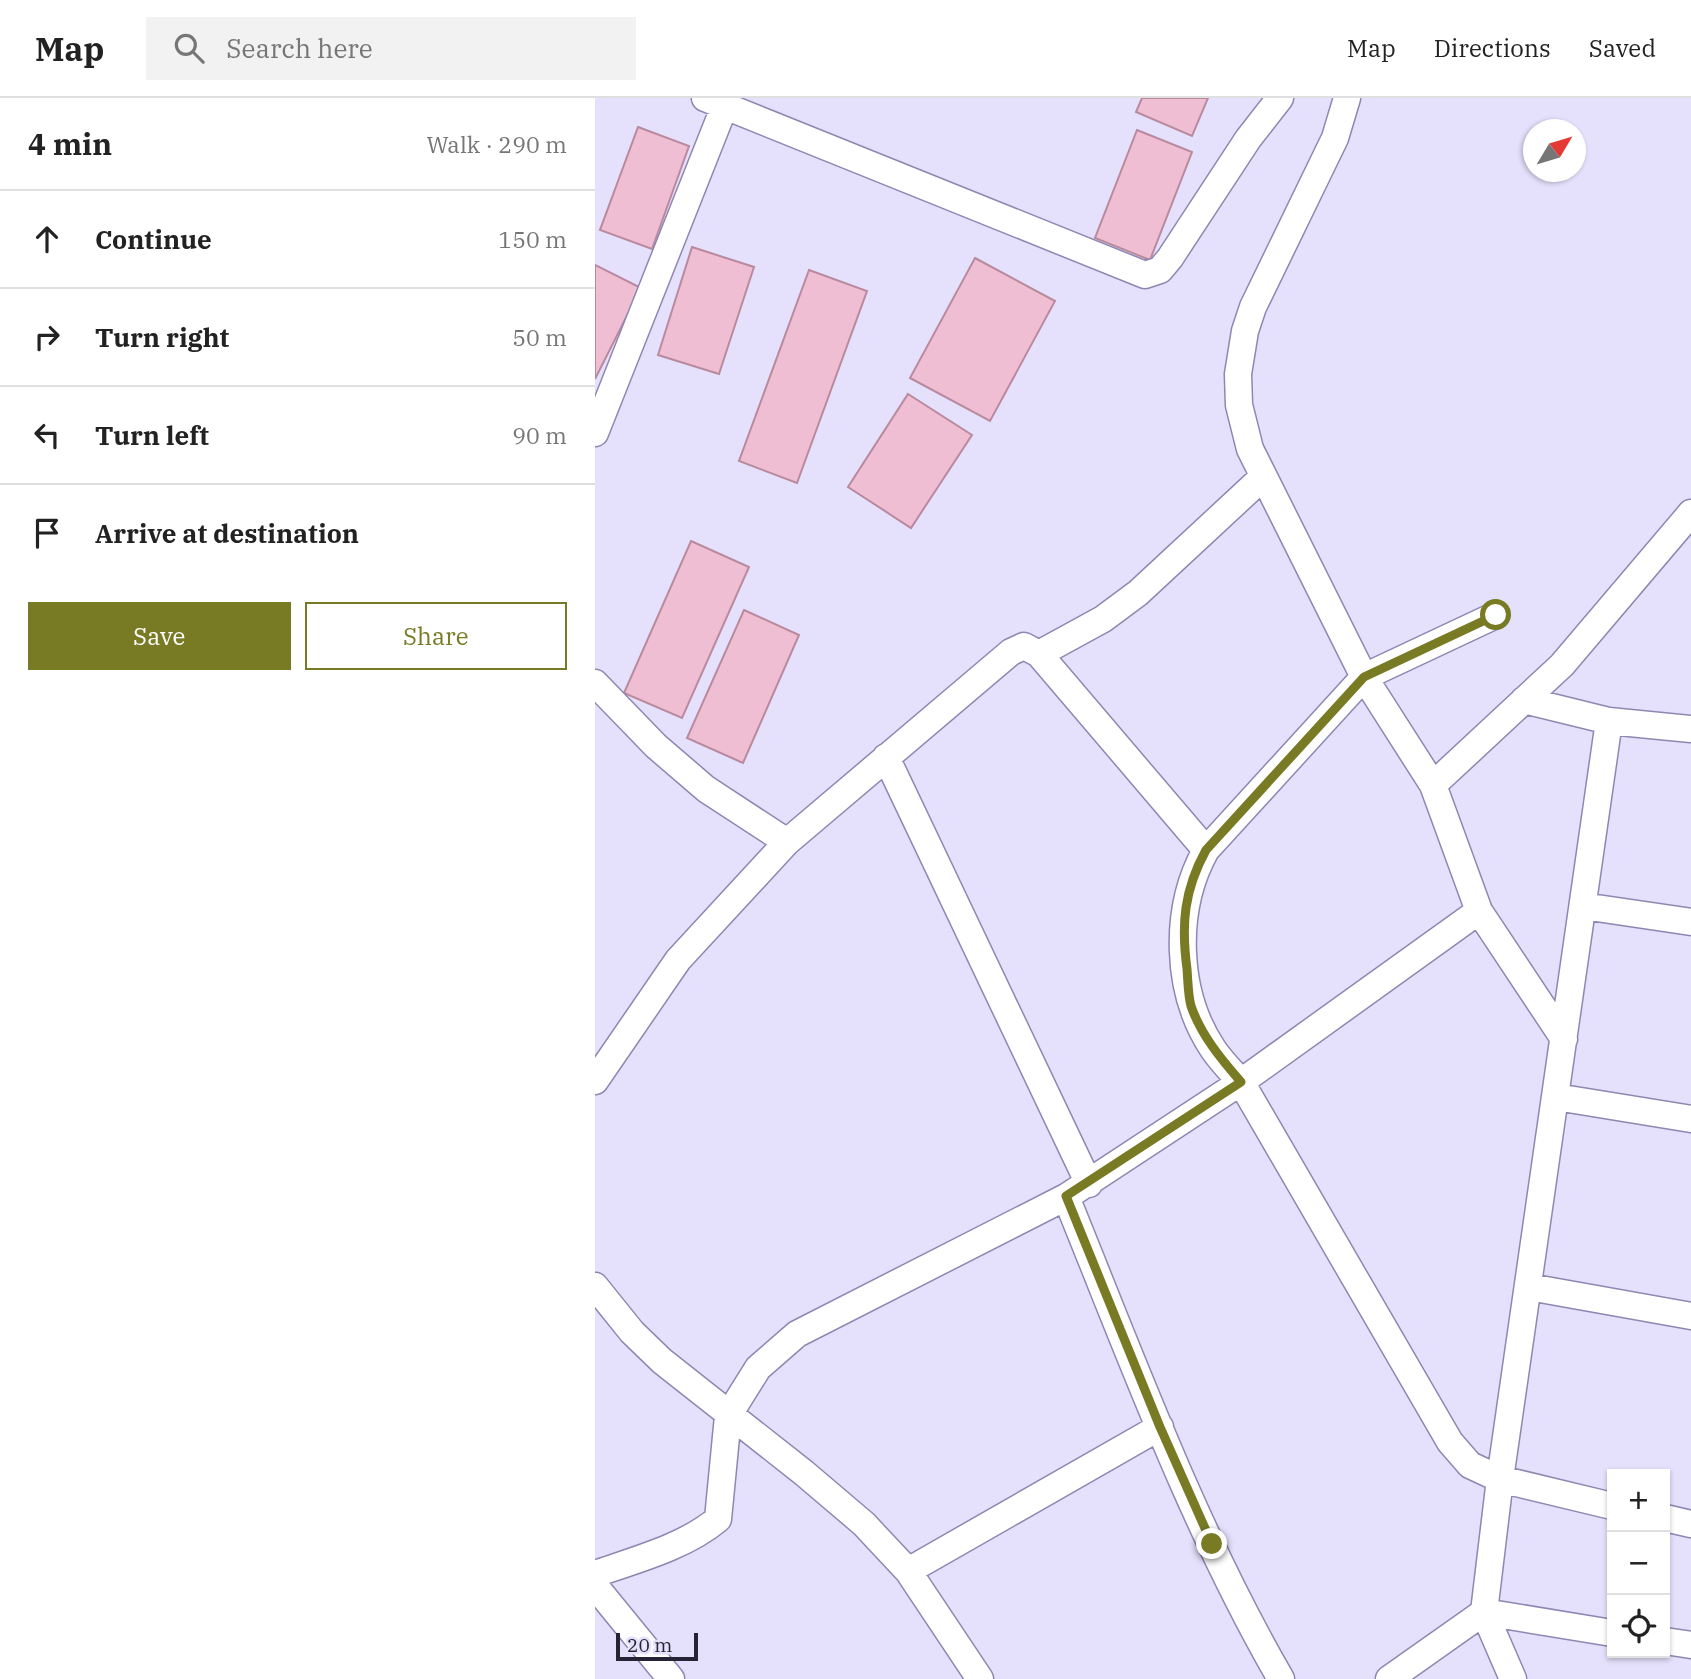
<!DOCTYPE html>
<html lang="en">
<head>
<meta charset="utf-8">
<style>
	body { margin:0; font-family:"IBM Plex Serif",serif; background:#f2f2f2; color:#222 }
	.controls { position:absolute; right:21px; bottom:21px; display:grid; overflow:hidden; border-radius:0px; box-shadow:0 2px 5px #0004 }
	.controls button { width:63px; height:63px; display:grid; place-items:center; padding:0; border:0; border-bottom:2px solid #e0e0e0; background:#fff; color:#222; font:35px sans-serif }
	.compass { position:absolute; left:928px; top:21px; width:63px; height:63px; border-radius:50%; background:#fff; box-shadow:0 2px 5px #0004; rotate:52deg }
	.scale { position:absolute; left:21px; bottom:18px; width:82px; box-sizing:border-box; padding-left:7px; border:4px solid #252334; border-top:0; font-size:19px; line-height:24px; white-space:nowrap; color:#252334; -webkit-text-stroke:5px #e5e1fd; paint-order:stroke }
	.stop { position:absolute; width:21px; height:21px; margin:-16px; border:5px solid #787b24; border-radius:50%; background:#fff }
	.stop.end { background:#787b24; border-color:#fff; box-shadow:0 2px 7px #0008 }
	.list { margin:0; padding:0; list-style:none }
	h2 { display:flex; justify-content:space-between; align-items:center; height:91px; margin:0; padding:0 28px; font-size:30px }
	h2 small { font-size:23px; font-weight:400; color:#767676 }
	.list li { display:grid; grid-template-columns:46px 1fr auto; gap:21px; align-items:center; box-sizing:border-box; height:98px; padding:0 28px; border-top:2px solid #e0e0e0 }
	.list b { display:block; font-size:26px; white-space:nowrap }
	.list em { font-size:23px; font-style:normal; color:#767676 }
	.actions { display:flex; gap:14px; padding:21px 28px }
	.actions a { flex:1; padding:16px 0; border:2px solid #787b24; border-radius:0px; text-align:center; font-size:24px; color:#787b24 }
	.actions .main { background:#787b24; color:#fff }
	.icon { flex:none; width:38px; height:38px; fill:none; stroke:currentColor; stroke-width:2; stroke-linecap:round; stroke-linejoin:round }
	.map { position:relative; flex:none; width:1096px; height:1581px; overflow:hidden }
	header { display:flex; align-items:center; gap:42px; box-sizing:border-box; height:98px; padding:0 35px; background:#fff; border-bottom:2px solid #e0e0e0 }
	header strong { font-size:33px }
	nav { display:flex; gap:38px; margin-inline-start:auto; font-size:24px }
	.search { width:490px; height:63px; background:#f2f2f2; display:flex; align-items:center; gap:18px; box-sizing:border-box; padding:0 24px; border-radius:0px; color:#767676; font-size:26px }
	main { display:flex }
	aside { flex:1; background:#fff }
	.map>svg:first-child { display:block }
	.building { fill:#f0bed3; stroke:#b98a9e; stroke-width:2 }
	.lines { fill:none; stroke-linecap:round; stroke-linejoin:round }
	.minor-casing { stroke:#8e87b2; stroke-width:29 }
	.minor { stroke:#fff; stroke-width:26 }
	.route { stroke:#787b24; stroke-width:9 }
</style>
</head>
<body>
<header>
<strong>Map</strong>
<div class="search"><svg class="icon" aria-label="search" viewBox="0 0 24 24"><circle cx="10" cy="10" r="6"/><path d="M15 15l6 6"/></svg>Search here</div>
<nav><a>Map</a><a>Directions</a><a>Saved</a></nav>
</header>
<main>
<aside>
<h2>4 min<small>Walk · 290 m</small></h2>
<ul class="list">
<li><svg class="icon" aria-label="ahead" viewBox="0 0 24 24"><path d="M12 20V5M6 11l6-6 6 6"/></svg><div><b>Continue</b></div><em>150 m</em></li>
<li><svg class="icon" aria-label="right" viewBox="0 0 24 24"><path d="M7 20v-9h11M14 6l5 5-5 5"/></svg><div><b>Turn right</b></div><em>50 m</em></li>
<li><svg class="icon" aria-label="left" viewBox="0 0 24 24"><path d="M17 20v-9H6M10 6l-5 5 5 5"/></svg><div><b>Turn left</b></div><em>90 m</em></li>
<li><svg class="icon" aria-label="arrive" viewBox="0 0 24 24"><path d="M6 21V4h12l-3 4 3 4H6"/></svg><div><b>Arrive at destination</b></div></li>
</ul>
<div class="actions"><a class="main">Save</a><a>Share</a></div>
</aside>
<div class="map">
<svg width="1096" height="1581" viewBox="0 0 1096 1581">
	<rect width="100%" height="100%" fill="#e5e1fd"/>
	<path class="building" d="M547,0H613L597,38L541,14Z
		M43,29L94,48L57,151L5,132Z
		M542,32L597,54L555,162L500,140Z
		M97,149L159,169L124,276L63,257Z
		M380,160L460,203L395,323L315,280Z
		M0,167L46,190L0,281Z
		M214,172L272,193L202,385L144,363Z
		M313,296L377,337L316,430L253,389Z
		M96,443L154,469L87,620L29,595Z
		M149,512L204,537L148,665L92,640Z"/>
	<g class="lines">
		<g class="minor-casing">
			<path id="minor" d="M110,0L550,177L565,172L575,160L653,41L685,0
				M752,0L740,40L658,209L650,233L643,276L644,307L655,351L769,579L838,687
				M0,335L130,7
				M444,556L508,521L543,495L668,379
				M0,585L61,648L111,691L192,744
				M929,602L1014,623
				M291,659L494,1086
				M988,808L1096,824
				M884,813L646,984L855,1344L875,1367L905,1381L1017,1408
				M969,941L884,813L838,687L967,567L1096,415
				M0,983L83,862L192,744L416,554L429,548L444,556L611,752
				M961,999L1096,1021
				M0,1188L37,1234L67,1263L209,1375L269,1426L313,1473L385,1581
				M934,1189L1096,1218
				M1070,1420L1096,1426
				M313,1473L565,1329
				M0,1476C40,1462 90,1449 123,1421L133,1318L163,1270L202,1236L471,1099
				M0,1488L76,1581
				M1070,1543L1096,1547
				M686,1581C598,1429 537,1261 471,1099L646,984C637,974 626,963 618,951C580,894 578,811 611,752L769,579L901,517
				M794,1581L889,1514L1017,1535
				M918,1581L889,1514L905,1381L1014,623L1096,631"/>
		</g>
		<use href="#minor" class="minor"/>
	</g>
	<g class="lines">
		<path class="route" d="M617,1446L565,1329L471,1098L646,984C626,961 606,937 596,908C593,897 593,883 592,871C586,826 589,792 611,752L769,579L901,517"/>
	</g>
</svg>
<div class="controls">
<button>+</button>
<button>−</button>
<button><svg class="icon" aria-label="locate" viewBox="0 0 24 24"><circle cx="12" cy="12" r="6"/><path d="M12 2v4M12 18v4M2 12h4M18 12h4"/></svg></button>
</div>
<svg class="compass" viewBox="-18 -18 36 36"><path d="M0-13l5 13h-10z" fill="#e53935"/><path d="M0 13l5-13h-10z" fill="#767676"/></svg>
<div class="scale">20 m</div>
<div class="stop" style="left:901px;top:517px"></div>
<div class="stop end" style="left:617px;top:1446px"></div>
</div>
</main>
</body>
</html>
